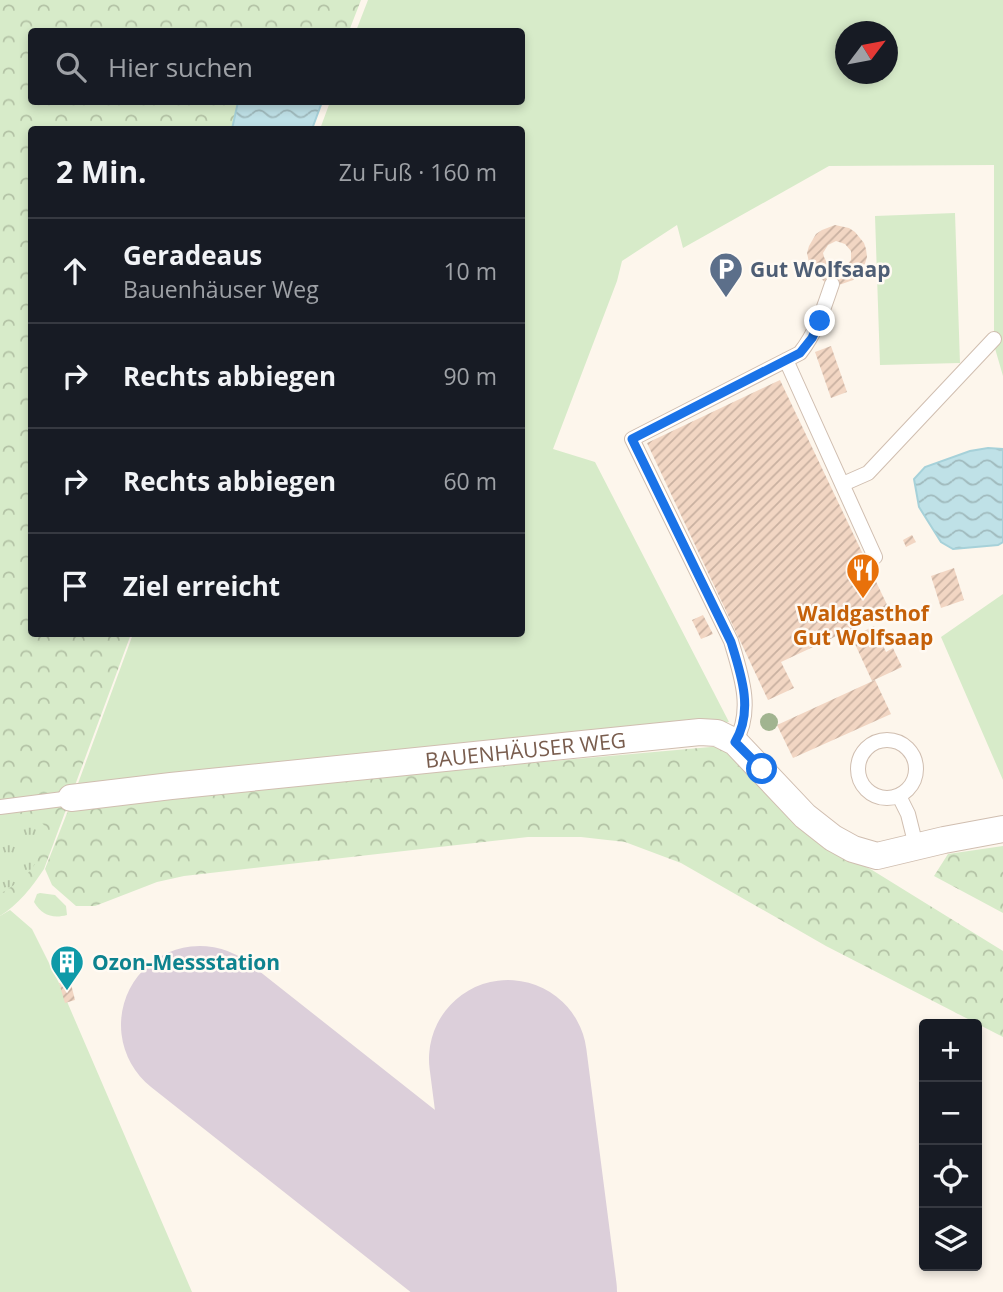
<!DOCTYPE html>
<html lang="de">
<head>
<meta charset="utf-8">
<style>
	body { margin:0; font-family:"Open Sans",sans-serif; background:#20242c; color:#f1f3f6 }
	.controls { position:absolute; right:21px; bottom:21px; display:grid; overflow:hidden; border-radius:7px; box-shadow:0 4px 10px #0003 }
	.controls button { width:63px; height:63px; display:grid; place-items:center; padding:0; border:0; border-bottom:2px solid #363941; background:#171b24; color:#f1f3f6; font:35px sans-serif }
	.compass { position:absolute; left:835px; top:21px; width:63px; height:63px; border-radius:50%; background:#171b24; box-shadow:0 4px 10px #0003; rotate:58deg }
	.stop { position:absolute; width:21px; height:21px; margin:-16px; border:5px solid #1a73e8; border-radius:50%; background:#fff }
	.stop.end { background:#1a73e8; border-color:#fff; box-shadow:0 2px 7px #0008 }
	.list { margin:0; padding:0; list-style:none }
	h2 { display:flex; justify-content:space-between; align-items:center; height:91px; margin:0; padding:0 28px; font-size:30px }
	h2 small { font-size:23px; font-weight:400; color:#9ea1a6 }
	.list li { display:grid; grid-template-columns:46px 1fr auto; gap:21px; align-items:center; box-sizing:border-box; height:105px; padding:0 28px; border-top:2px solid #363941 }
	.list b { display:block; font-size:26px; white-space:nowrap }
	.list p { margin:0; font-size:23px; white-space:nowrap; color:#9ea1a6 }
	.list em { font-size:23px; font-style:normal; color:#9ea1a6 }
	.icon { flex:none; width:38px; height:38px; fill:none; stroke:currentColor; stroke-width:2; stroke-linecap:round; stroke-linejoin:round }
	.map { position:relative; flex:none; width:1003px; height:1292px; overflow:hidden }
	.search { position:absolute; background:#171b24; box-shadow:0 4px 10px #0003; left:28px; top:28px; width:497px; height:77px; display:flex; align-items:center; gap:18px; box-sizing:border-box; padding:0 24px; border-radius:7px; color:#9ea1a6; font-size:26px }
	.panel { position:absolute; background:#171b24; box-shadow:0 4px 10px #0003; left:28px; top:126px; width:497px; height:511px; border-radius:7px }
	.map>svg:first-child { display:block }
	.green { fill:#d7ebc9; fill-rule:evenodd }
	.forest { fill:url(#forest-crowns) }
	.park { fill:url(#park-tufts) }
	.water { fill:url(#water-waves); stroke:#a6d1d9; stroke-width:2 }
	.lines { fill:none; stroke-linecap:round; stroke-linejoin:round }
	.runway { stroke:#dccfda; stroke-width:158 }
	.building { fill:url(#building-hatch); fill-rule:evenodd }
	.lane-casing { stroke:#d0beb0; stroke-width:16 }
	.street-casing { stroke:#d0beb0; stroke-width:28 }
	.lane { stroke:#fff; stroke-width:14 }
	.street { stroke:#fff; stroke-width:26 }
	.tree { fill:#a1b490 }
	.route { stroke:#1a73e8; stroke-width:9 }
	.labels { text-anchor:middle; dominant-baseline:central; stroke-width:5; stroke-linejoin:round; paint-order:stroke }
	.service-label { font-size:21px; font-weight:bold; fill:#4e5e75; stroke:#fffaf3; text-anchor:start }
	.food-label { font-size:21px; font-weight:bold; fill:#c56008; stroke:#fffaf3 }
	.street-label { font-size:21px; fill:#795d4e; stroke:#fffaf3 }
	.culture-label { font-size:21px; font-weight:bold; fill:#0d838f; stroke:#fffaf3; text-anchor:start }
</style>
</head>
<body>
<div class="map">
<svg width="1003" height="1292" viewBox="0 0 1003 1292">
	<defs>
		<pattern id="forest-crowns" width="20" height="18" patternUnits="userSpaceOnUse" patternTransform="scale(1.75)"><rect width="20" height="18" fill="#d7ebc9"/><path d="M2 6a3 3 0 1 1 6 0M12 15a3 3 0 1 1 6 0" fill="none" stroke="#b3c2a5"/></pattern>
		<pattern id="park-tufts" width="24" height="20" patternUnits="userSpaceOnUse" patternTransform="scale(1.75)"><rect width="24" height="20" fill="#d7ebc9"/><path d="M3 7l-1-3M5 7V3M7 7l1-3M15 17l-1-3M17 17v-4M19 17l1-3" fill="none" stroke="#b3c2a5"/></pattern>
		<pattern id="water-waves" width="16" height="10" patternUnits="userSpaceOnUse" patternTransform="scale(1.75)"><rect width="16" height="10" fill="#bfe1e7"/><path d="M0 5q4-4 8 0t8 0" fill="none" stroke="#a0babd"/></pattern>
		<pattern id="building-hatch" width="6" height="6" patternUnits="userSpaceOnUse" patternTransform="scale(1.75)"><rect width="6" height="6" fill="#f2d6c3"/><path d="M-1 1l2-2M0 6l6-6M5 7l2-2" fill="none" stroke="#c9b1a1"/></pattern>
	</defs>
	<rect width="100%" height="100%" fill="#fdf6ec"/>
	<path class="green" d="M368,0H1003V376L994,345V165L829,166L683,248L677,225L622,261L617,281L553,449L595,462L729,722L73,797L133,634H522V130L320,129L330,102H522V32L356,31ZM846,32H888V74H846Z
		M955,213L960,363L880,365L875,216Z
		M1003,594V780L941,637Z
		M40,893L55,895L66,906L67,915C52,919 42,915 34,902L37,894Z
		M10,910L32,929L59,983L192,1292H0V916Z"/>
	<path class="forest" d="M0,0H361L349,31L32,32V102H238L232,129L32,130V634H131L44,869C32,887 18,905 0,916Z
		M733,745L830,849L872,870L1003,951V1037L826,946L681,863L625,842L581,837H528L184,876L157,882L95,906H76L52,885L45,869L69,808L204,792Z
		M1003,846V913L934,876L948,854Z"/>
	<path class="park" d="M29,819C37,820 43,821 47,830C41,864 28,877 0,894V823Z"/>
	<path class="water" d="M238,102H322L312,129H232Z
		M988,448L1003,449V542L998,545L953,549L941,542L919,507L914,479L925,467L970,451Z"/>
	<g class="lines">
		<path class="runway" d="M200,1025L538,1292
			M508,1059L538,1292"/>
	</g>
	<path class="building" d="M835,225L849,228L855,232L864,243L866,249L867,257L863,270L853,280L839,285L825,282L814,273L810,267L807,253L809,246L816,234L822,230ZM836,241L845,244L851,251V260L845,267L840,269L832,268L828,265L824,257L823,253L828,245Z
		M831,346L847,392L831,398L815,352Z
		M780,380L890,611L781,662L794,688L768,700L647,443Z
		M912,535L916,542L906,547L903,540Z
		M954,568L964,600L941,608L931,576Z
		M703,615L713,634L701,639L692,620Z
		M874,626L886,652L893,648L902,667L872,681L855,644L854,636Z
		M875,680L891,714L793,758L777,725Z
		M70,980L75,1000L65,1003L59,983Z"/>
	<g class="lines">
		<g class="lane-casing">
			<path id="lane" d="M786,360L875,557
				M843,484L868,473L994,339
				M858 769a29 29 0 1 1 58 0a29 29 0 1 1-58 0Z
				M735,742C754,711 741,674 731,641L632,439L800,353C817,331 823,310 832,284
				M899,796L908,814L916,846
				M0,807L71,798"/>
		</g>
		<g class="street-casing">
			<g id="street">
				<path id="s1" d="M71,798L171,786L700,732L717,733L735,742L805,816L833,838L853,849L877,856L944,840L1003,829"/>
			</g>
		</g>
		<use href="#lane" class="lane"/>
		<use href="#street" class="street"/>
	</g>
	<circle class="tree" cx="769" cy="722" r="9"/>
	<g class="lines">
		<path class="route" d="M762,769L735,742C754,711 741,674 731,642L632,439L800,353L812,338L820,321"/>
	</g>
	<defs>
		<g id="parking-pin" transform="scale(1.75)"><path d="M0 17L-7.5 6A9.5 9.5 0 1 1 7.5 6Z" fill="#5c6f8a" stroke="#fffaf3"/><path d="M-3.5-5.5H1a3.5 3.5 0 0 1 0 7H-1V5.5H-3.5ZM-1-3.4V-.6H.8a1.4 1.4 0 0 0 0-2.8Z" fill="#fff"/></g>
		<g id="restaurant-pin" transform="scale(1.75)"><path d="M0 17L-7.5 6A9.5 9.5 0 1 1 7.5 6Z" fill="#e8710a" stroke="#fffaf3"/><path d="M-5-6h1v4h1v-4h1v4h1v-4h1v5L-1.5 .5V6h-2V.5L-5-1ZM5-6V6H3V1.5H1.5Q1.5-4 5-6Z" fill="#fff"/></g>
		<g id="building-pin" transform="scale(1.75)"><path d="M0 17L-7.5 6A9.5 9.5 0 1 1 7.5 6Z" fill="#0f9aa8" stroke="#fffaf3"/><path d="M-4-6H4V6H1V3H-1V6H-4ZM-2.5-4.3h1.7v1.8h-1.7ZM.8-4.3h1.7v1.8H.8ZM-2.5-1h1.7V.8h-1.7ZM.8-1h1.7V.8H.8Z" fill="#fff"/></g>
	</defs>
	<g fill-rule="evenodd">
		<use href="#parking-pin" x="726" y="269"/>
		<use href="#restaurant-pin" x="863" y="570"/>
		<use href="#building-pin" x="67" y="962"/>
	</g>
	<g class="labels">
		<g class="service-label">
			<text x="750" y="269">Gut Wolfsaap</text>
		</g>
		<g class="food-label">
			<text x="863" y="613">Waldgasthof<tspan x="863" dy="24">Gut Wolfsaap</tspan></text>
		</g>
		<g class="street-label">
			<text stroke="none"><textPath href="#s1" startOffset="457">BAUENHÄUSER WEG</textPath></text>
		</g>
		<g class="culture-label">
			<text x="92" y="962">Ozon-Messstation</text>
		</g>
	</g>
</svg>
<div class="controls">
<button>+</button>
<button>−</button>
<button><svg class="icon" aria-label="locate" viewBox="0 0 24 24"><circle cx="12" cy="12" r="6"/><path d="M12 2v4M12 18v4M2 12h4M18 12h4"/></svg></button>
<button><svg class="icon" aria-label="layers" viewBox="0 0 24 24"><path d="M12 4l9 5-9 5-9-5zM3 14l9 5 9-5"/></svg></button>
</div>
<svg class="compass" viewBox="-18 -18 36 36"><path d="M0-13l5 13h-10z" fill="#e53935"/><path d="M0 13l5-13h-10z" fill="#9ea1a6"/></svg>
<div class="stop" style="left:762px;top:769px"></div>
<div class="stop end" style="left:820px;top:321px"></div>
<div class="search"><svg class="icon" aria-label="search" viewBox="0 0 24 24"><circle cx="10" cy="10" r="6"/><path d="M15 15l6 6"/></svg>Hier suchen</div>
<section class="panel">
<h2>2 Min.<small>Zu Fuß · 160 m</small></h2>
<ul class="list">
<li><svg class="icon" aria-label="ahead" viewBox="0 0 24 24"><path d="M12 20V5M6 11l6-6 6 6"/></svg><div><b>Geradeaus</b><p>Bauenhäuser Weg</p></div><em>10 m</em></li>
<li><svg class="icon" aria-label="right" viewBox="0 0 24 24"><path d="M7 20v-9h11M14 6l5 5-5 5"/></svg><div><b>Rechts abbiegen</b></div><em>90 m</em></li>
<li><svg class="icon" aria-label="right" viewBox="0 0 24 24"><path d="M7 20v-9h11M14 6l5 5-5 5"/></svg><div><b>Rechts abbiegen</b></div><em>60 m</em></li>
<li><svg class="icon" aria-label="arrive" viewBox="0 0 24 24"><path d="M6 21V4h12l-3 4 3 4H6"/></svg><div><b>Ziel erreicht</b></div></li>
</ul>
</section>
</div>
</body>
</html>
